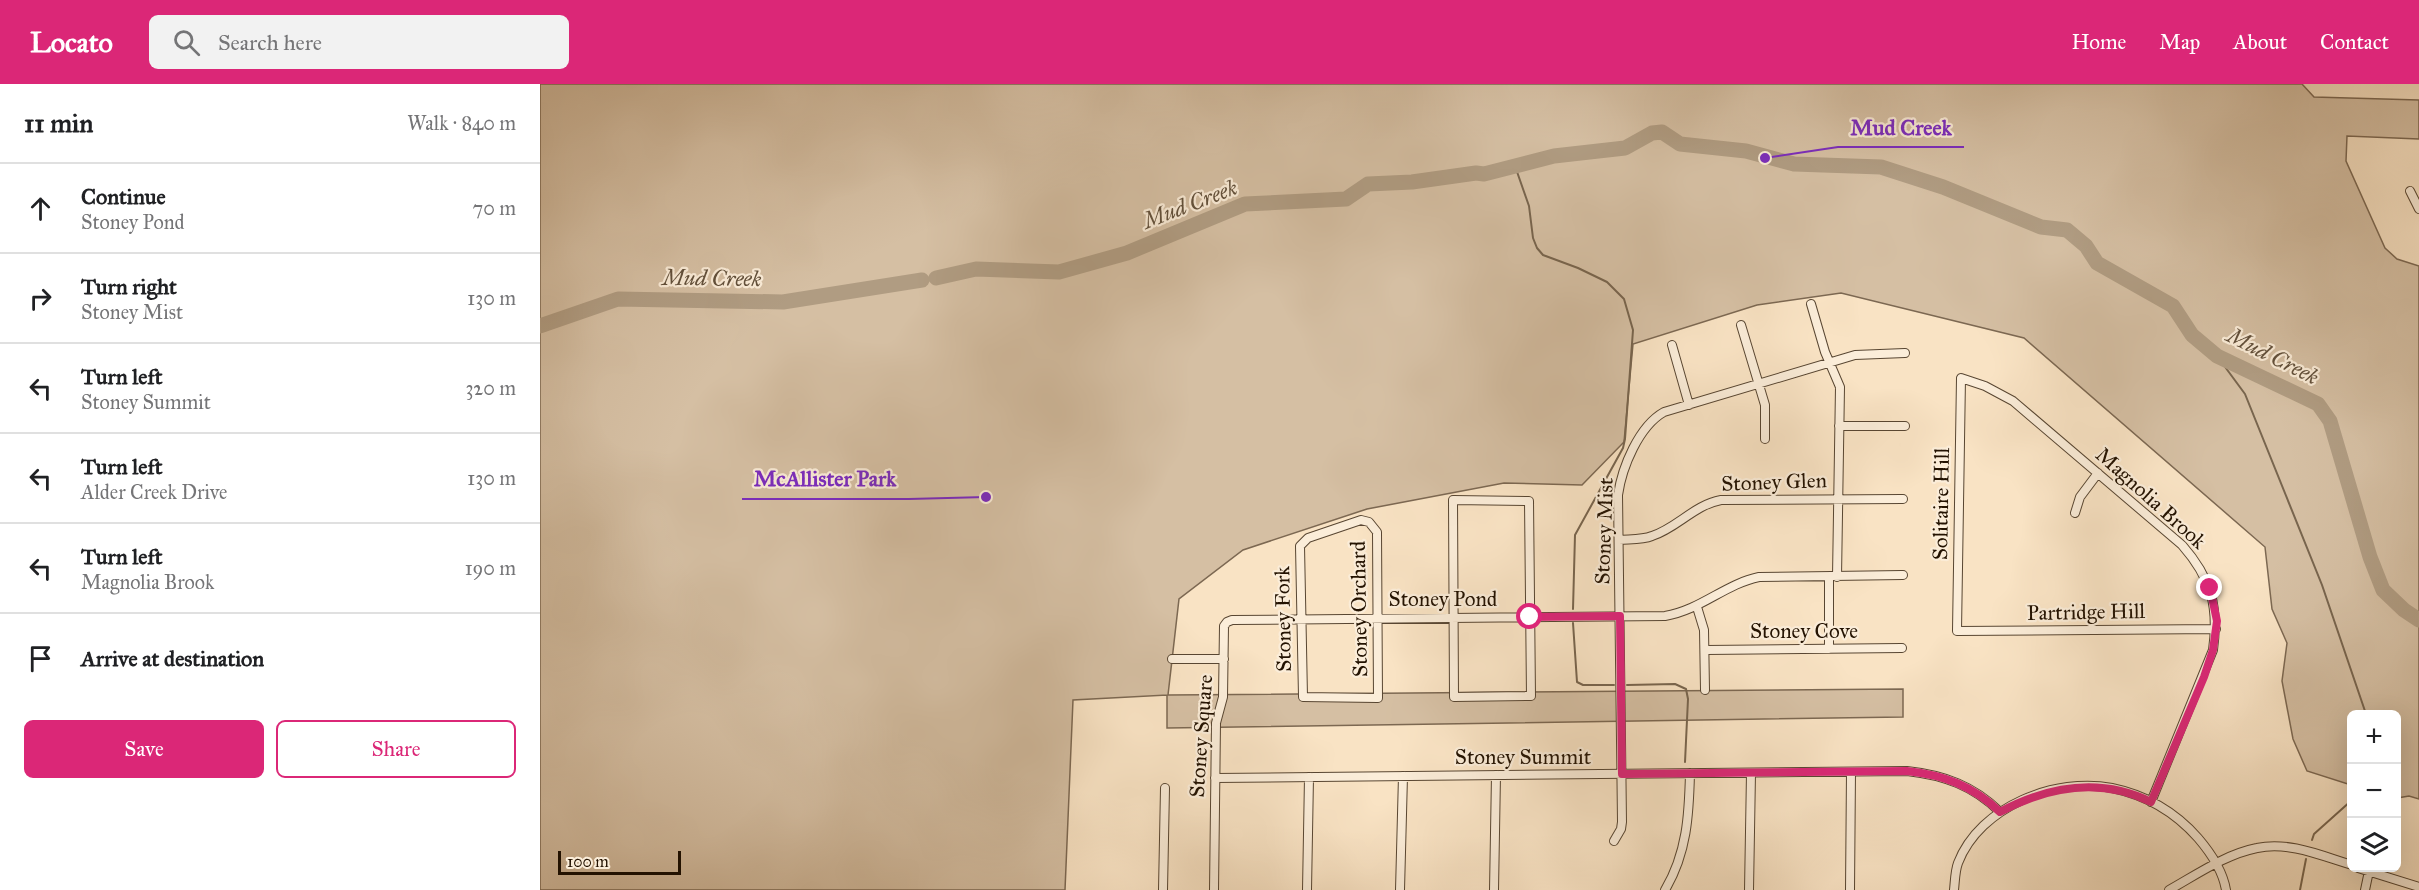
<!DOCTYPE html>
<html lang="en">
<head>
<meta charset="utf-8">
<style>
	body { margin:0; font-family:"IM FELL Great Primer",serif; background:#f2f2f2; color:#202124 }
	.controls { position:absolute; right:18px; bottom:18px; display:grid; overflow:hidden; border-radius:9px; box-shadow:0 6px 24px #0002 }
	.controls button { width:54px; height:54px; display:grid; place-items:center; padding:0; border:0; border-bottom:2px solid #e0e0e0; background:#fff; color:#202124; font:30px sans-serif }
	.scale { position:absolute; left:18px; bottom:15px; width:123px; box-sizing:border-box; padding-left:6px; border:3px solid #231201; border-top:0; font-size:16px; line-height:21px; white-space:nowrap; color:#231201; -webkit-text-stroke:4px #fbedd9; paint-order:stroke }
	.stop { position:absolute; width:18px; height:18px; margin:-14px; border:4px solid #db2777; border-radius:50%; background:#fff }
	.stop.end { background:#db2777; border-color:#fff; box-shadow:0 2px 6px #0008 }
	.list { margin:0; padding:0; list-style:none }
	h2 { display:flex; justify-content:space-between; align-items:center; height:78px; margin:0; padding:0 24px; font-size:26px }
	h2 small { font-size:20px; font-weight:400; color:#757577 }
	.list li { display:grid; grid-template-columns:39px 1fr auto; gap:18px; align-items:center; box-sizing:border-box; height:90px; padding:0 24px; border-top:2px solid #e0e0e0 }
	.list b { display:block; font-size:22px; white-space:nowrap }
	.list p { margin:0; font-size:20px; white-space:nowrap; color:#757577 }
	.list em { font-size:20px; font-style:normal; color:#757577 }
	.actions { display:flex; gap:12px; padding:18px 24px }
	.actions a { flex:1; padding:14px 0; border:2px solid #db2777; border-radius:9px; text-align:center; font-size:21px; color:#db2777 }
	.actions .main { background:#db2777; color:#fff }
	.icon { flex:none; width:33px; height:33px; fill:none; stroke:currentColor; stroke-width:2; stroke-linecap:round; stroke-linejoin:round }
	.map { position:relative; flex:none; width:1879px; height:806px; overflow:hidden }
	header { display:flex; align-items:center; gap:36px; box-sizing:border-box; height:84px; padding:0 30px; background:#db2777; color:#fff }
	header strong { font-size:28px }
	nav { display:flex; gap:33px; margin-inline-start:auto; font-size:21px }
	.search { width:420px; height:54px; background:#f2f2f2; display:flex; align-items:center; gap:15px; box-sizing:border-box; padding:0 21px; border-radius:9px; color:#757577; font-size:22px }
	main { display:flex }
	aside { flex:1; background:#fff }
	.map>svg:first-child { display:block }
	.green { fill:#d5bfa3; stroke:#7c6852; stroke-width:1.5 }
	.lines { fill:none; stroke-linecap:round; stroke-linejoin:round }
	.stream { stroke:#78654e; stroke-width:2 }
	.river { stroke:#b09c82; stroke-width:15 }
	.minor-casing { stroke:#584632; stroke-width:10 }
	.minor { stroke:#fbedd9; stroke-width:8 }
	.route { stroke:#db2777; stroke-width:8 }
	.labels { text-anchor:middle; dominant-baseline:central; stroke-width:4.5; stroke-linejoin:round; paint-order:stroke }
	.street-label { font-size:21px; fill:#231201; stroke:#fbedd9 }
	.water-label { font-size:22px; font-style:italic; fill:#62503b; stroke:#fbedd9 }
	.leader { fill:none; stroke:#7b2cbf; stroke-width:2 }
	.callout-dot { fill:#7b2cbf; stroke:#fbedd9; stroke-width:2 }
	.callout-label { font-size:22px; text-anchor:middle; font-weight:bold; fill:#7b2cbf; stroke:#fbedd9; stroke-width:4.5; stroke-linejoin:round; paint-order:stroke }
</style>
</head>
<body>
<header>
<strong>Locato</strong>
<div class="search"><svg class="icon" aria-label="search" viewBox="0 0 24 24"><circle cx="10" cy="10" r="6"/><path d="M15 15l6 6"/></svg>Search here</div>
<nav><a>Home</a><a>Map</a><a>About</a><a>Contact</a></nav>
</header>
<main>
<aside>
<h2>11 min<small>Walk · 840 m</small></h2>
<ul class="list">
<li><svg class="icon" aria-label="ahead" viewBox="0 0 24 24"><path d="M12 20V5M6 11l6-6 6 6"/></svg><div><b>Continue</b><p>Stoney Pond</p></div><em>70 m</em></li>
<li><svg class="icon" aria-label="right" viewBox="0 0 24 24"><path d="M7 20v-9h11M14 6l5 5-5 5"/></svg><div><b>Turn right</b><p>Stoney Mist</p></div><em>130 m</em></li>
<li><svg class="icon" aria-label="left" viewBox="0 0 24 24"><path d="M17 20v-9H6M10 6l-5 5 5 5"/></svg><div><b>Turn left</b><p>Stoney Summit</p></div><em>320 m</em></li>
<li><svg class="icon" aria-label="left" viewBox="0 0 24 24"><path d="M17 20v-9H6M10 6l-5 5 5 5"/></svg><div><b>Turn left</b><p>Alder Creek Drive</p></div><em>130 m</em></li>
<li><svg class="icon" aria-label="left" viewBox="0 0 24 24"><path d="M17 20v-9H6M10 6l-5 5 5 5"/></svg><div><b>Turn left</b><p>Magnolia Brook</p></div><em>190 m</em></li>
<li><svg class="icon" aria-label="arrive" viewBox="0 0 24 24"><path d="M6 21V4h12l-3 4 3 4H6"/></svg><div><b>Arrive at destination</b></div></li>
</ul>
<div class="actions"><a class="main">Save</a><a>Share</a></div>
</aside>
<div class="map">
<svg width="1879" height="806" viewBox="0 0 1879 806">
	<rect width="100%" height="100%" fill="#f9e3c4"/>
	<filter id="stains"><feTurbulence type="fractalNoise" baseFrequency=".00333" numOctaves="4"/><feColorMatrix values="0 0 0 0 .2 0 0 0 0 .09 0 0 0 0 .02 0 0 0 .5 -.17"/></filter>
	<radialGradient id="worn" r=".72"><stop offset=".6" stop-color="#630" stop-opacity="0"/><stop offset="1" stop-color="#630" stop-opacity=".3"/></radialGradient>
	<path class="green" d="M0,0H1762L1774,13L1879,16V55L1807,52L1806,77L1845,164L1857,175L1879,182V715L1869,712L1857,714L1856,630H1812L1811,701L1767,687L1753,655L1742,597L1747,559L1732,525L1725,463L1484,254L1301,209L1217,221L1093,260L1084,358L1042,401L964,399L827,425L703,466L639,515L628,611L1363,605V633L627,644V611L533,616L525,806H0Z"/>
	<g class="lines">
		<path class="stream" d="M975,82L989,122L993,154L997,164L1003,171L1038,184L1067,198L1084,215L1093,246L1085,355L1083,364L1035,451L1033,525
			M1677,272L1705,310L1782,501L1826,630
			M1033,539L1037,598L1043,601H1074
			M1087,601L1135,600L1146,605L1148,615L1145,678
			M1772,756L1774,750L1812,716
			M1760,806L1766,775"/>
		<path class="river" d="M396,194L436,185L519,188L587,169L705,120L806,115L828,100L872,98L936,89L944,90L1014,72L1085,64L1112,49L1122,48L1140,60L1206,67L1254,80L1341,83L1403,103L1501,143L1527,146L1546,162L1557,179L1633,222L1652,251L1677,272L1778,320L1790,337L1830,473L1843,506L1864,526L1879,536
			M0,242L78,215L243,218L382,196"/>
		<g class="minor-casing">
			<path id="minor" d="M1870,107L1879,125
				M1271,220L1285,268L1300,303L1297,493
				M1201,241L1225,321V355
				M1132,261L1149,321
				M1299,342H1365
				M913,416L989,417L991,612L914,613Z
				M1535,429L1540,413L1558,389
				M821,436L829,438L837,448L838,614L763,613L760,462L768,454Z
				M1079,456C1090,455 1102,456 1112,452C1137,444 1154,421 1181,416L1363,415
				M1289,493V565
				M1157,523L1164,546L1165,606
				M1166,566L1362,564
				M632,575H684
				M675,694L1367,687C1404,691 1434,702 1460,728
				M1611,718L1673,566C1679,522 1671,494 1642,461L1473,317L1445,302L1421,294L1417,547L1676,545
				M1074,757L1081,745L1082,738L1078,411C1082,383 1099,342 1124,328L1315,271L1365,269
				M1818,784L1879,803
				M623,806L625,704
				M674,806L676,639L683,613L684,542L687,538L692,536L1125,532C1161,526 1185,500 1219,493L1363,491
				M767,806L769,693
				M860,806L863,692
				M954,806L956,691
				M1125,806C1147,769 1149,731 1150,689
				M1209,806L1211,689
				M1310,806L1311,688
				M1414,806C1415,797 1415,787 1418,779C1440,722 1516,693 1572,704C1606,711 1636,729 1658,754C1670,768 1683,788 1686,806
				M1629,806C1656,791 1686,770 1717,764C1749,757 1782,772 1812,781
				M1825,806L1829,787"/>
		</g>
		<use href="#minor" class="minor"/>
	</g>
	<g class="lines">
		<path class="route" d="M990,533L1080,532L1082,690L1367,687C1404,691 1433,702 1460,728C1509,702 1560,693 1611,718L1664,593L1673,566L1677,537L1670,504"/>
	</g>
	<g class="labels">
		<g class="street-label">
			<text transform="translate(1234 398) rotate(-2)">Stoney Glen</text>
			<text transform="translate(1611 414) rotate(42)">Magnolia Brook</text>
			<text transform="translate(1401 420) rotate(-89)">Solitaire Hill</text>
			<text transform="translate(1064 447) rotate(-88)">Stoney Mist</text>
			<text x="903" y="515">Stoney Pond</text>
			<text transform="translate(819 525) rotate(-91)">Stoney Orchard</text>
			<text transform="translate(1546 528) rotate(-1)">Partridge Hill</text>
			<text transform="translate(743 535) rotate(-91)">Stoney Fork</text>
			<text x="1264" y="547">Stoney Cove</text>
			<text transform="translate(661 652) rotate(-86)">Stoney Square</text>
			<text x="983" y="673">Stoney Summit</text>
		</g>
		<g class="water-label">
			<text transform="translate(650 120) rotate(-21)">Mud Creek</text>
			<text transform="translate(172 194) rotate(1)">Mud Creek</text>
			<text transform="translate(1733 272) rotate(27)">Mud Creek</text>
		</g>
	</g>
	<path class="leader" d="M1225 74L1298 63H1424M446 413L369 415H202"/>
	<g class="callout-dot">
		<circle cx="1225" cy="74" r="6"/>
		<circle cx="446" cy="413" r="6"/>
	</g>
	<g class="callout-label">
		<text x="1361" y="51">Mud Creek</text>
		<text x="285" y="402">McAllister Park</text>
	</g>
	<rect width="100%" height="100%" filter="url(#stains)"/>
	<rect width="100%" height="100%" fill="url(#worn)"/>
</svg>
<div class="controls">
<button>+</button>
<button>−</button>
<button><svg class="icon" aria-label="layers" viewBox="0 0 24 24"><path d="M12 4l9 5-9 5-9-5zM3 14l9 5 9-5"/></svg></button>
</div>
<div class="scale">100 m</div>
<div class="stop" style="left:990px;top:533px"></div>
<div class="stop end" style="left:1670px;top:504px"></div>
</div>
</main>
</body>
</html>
